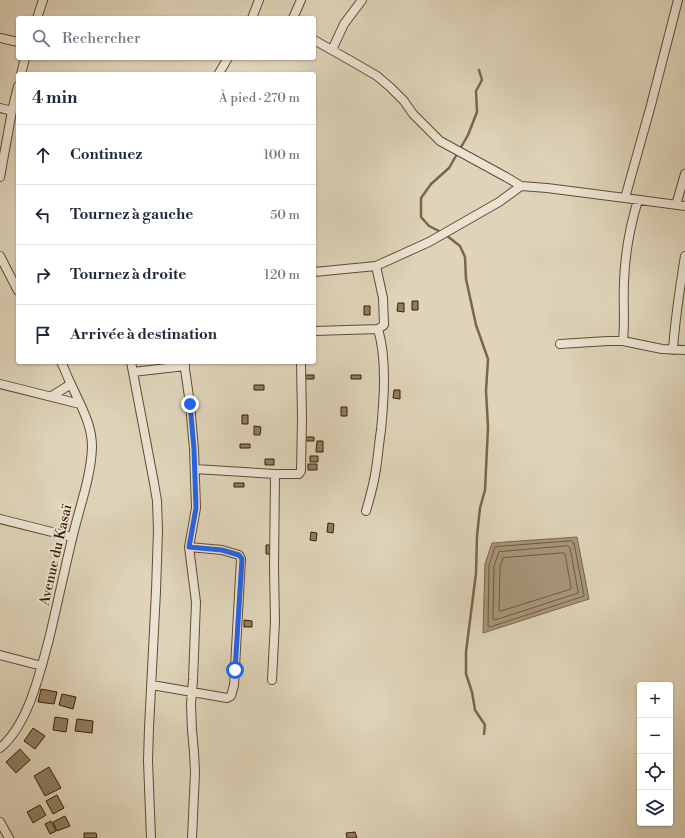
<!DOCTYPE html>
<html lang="fr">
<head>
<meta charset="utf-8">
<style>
	body { margin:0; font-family:"Libre Bodoni",serif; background:#f6f6f7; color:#1f2937 }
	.controls { position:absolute; right:12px; bottom:12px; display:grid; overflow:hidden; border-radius:4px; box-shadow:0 1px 3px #0004 }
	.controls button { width:36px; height:36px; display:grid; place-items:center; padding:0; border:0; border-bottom:1px solid #e0e1e3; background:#fff; color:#1f2937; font:20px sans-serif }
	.stop { position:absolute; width:12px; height:12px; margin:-9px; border:3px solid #2563eb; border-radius:50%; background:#fff }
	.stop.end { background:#2563eb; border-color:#fff; box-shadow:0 1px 4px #0008 }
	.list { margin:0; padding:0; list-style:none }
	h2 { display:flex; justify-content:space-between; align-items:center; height:52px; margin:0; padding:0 16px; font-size:17px }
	h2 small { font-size:13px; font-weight:400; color:#747a83 }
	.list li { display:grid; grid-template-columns:26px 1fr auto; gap:12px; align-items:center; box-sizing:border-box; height:60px; padding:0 16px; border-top:1px solid #e0e1e3 }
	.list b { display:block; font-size:15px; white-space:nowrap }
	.list em { font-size:13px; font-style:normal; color:#747a83 }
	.icon { flex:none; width:22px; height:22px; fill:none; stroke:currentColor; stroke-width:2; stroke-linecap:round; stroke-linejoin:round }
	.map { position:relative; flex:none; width:685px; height:838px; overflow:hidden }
	.search { position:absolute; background:#fff; box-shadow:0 1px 3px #0004; left:16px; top:16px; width:300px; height:44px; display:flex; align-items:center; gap:10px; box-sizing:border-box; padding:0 14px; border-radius:4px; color:#747a83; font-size:15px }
	.panel { position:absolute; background:#fff; box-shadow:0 1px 3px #0004; left:16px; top:72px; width:300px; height:292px; border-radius:4px }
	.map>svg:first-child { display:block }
	.water { fill:#a7967a; stroke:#7b664a }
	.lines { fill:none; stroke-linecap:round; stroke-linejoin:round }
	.shore { stroke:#705a3e; stroke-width:1 }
	.stream { stroke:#7b664a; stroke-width:2.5 }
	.building { fill:#8f7d61; stroke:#391f01 }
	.street-casing { stroke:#624c2f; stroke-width:10 }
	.street { stroke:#eae3d2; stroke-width:8 }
	.route { stroke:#2563eb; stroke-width:5 }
	.labels { text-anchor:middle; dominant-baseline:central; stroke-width:4; stroke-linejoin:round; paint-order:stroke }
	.street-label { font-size:14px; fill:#391f01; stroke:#eae3d2 }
</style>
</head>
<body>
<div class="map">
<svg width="685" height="838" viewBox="0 0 685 838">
	<rect width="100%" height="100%" fill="#dfd4b9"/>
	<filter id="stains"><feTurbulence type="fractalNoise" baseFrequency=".005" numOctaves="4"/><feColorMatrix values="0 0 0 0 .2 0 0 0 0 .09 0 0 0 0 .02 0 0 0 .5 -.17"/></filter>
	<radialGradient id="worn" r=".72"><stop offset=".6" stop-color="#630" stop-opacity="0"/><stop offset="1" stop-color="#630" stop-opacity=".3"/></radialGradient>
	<path class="water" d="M577,537L589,599L483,633L485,564L492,543Z"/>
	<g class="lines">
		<path class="shore" d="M572,541L574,543L584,595V596L490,627L488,626L489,565L495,547Z
			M568,546L570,548L578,591V593L495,620L493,619L494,566L499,552Z
			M563,553L565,554L571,587V589L501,611H499L500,567L503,558Z"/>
		<path class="stream" d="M441,232L429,226L421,217V198L431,184L449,168L468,135L477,112L476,91L482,80L479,70
			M446,235L460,246L465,257L466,279L476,325L488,359L486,391L488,427L485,490L480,508L477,536L476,573L466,652V674L472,692L475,710L485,725L484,734"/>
	</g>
	<path class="building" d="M412,301H418V310H412Z
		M398,303H404V312L397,311Z
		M364,306H370V315H364Z
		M304,375H314V379H304Z
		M351,375H361V379H351Z
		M254,385H264V390H254Z
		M394,390H400V399L393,398Z
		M341,407H347V416H341Z
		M242,415H248V424H242Z
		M254,426L261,427L260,435H254Z
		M304,437H314V441H304Z
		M317,441H323V452H316Z
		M240,444H250V448H240Z
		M310,456H318V462H310Z
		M265,459H274V465H265Z
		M308,464H317V470H308Z
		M234,483H244V487H234Z
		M328,523L334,524L333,533L327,532Z
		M311,532L317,533L316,541L310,540Z
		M266,545H273L272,554H266Z
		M244,620L252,621V627H244Z
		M41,689L57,692L54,704L38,702Z
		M62,694L76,697L73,709L59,705Z
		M55,717L68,719L66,732L53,730Z
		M77,719L93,721L92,733L75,731Z
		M33,728L45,736L35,749L24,741Z
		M20,749L30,760L16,773L6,762Z
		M49,767L61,788L45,796L34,776Z
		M57,795L64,808L53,814L46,801Z
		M40,805L46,815L33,823L27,812Z
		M65,816L70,826L57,831L53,822Z
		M51,821L56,831L50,834L45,824Z
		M355,832L357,838H347L346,833Z
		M84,833H96L97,838H84Z"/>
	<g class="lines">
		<g class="street-casing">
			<path id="street" d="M37,18L43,0
				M252,18L259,0
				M293,18L301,0
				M0,38L18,42
				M314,40L353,62L377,76L390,87L404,101L413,114L440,141L506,177L521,186L547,188L625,198L685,206
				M332,50L344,24L362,0
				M219,73L228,58
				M21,74L25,58
				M0,108L12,111
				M0,177L12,111L18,86
				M625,198L651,105L678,0
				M676,205L685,174
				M0,256L18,291
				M314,272L376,266L429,242L499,202L521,186
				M314,331L378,329L384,325L383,298L376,266
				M623,341C625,321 623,302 624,282C625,254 630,226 638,200
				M560,344L608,341H623L662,349L685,350
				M673,350C675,318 680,287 685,256
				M131,362L154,483L157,501L158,530L156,591L149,728L148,761L151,838
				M184,362L190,404L194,449L196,508L189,547L196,602L193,680L191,704L192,730L194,752L195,773L192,838
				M133,372L185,366
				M0,384L80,404
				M52,396L71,384
				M195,469L275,474H299L301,471L302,419L301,362
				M366,511C370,497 374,484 376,469C378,456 379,443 381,430C384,399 387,359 378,329
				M0,519L72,537
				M0,655L42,666
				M272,680L275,621L274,568L275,474
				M152,685L227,698L231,696L234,685L241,559L239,555L222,550L189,547
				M0,748C28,725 40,673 49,639C57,606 64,572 72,539C79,508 91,478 92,447C92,423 80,405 71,384C67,377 65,369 61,362
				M0,822L9,838"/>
		</g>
		<use href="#street" class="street"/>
	</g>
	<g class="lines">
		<path class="route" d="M190,404L194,449L196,508L189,547L222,550L239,555L242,559L235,670"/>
	</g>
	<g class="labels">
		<g class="street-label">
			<text transform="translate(56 555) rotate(-77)">Avenue du Kasaï</text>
		</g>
	</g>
	<rect width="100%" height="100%" filter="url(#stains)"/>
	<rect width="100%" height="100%" fill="url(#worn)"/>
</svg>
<div class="controls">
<button>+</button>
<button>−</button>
<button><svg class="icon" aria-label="locate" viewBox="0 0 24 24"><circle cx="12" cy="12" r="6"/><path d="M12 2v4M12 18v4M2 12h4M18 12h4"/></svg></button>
<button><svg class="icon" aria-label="layers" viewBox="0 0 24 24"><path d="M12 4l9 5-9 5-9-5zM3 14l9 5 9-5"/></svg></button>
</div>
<div class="stop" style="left:235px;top:670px"></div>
<div class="stop end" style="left:190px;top:404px"></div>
<div class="search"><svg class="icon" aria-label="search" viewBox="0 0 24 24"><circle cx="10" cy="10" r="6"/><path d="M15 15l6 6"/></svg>Rechercher</div>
<section class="panel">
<h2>4 min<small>À pied · 270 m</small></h2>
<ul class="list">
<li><svg class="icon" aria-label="ahead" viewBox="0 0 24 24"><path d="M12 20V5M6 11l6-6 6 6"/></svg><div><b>Continuez</b></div><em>100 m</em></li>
<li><svg class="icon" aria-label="left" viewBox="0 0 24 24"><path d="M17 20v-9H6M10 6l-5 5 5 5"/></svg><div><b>Tournez à gauche</b></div><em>50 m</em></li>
<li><svg class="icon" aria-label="right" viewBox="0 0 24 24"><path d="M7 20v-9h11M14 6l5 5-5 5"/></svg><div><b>Tournez à droite</b></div><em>120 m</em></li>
<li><svg class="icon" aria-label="arrive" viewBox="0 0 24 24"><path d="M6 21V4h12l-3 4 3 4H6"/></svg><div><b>Arrivée à destination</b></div></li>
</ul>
</section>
</div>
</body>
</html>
